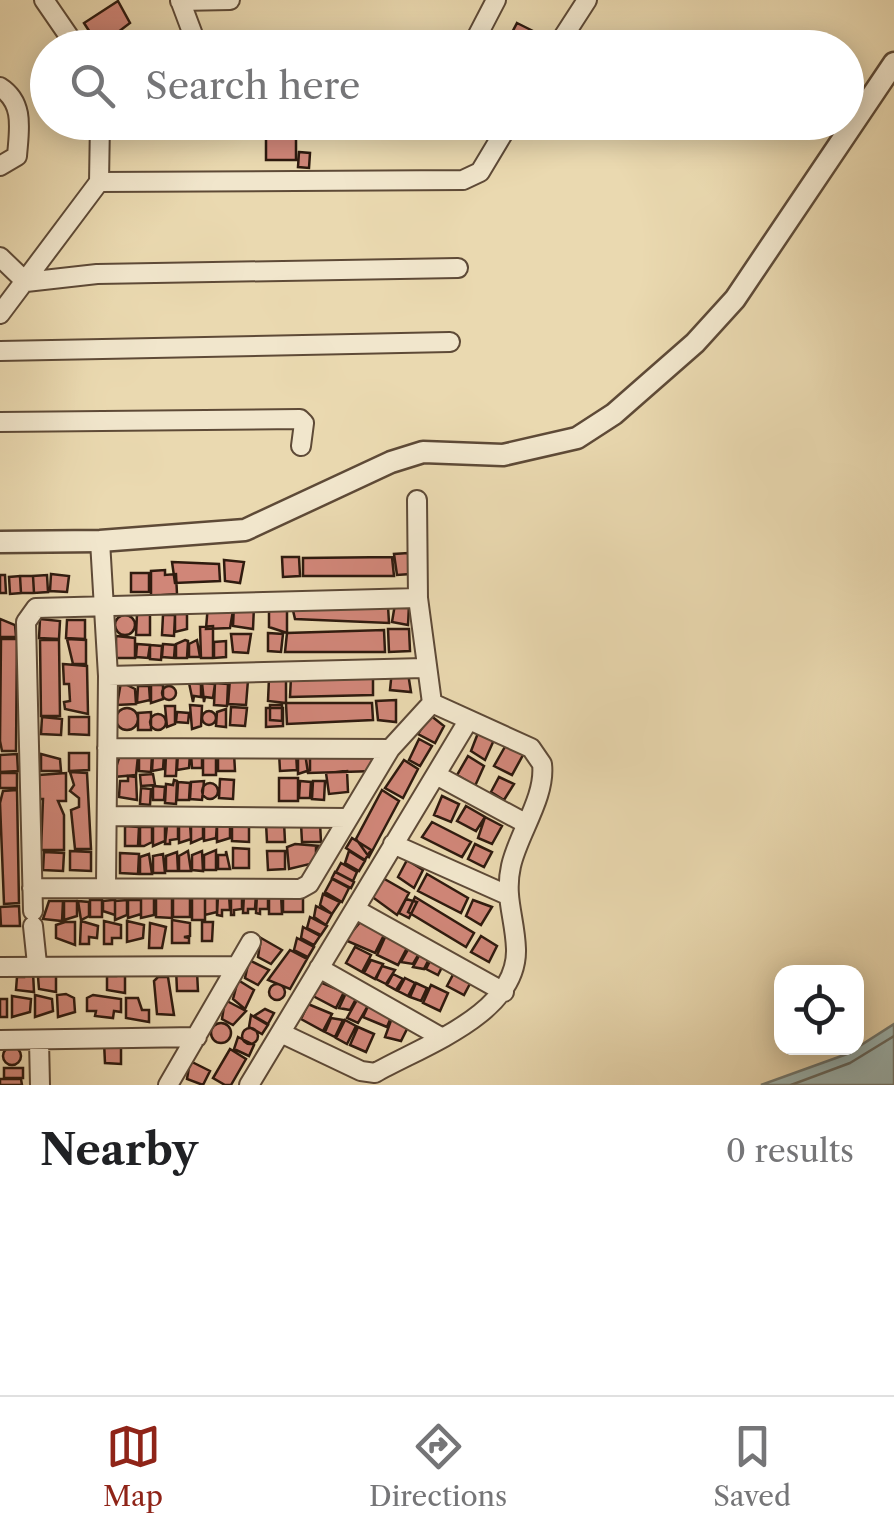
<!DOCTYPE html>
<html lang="en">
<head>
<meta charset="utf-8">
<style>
	body { margin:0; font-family:"Libre Caslon Text",serif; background:#f6f6f6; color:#202124 }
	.controls { position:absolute; right:30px; bottom:30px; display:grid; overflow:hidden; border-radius:20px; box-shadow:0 5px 25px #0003 }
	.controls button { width:90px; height:90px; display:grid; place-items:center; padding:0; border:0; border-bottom:2px solid #e0e0e0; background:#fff; color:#202124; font:50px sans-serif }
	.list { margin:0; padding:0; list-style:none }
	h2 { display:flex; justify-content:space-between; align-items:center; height:130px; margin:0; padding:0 40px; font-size:42px }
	h2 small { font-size:32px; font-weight:400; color:#757577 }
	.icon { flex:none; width:55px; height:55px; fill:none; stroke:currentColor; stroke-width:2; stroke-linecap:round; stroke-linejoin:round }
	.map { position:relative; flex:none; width:894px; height:1085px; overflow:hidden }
	.search { position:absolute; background:#fff; box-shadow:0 5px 25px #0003; left:30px; right:30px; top:30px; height:110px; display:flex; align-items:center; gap:25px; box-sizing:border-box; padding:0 35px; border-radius:55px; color:#757577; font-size:38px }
	.sheet { height:310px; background:#fff }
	nav { display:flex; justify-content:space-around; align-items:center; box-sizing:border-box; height:140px; border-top:2px solid #e0e0e0; background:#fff; font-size:28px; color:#757577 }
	nav a { display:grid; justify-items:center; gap:5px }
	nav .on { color:#8f2418 }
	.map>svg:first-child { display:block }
	.water { fill:#9cb8b6; stroke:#707973; stroke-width:2.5 }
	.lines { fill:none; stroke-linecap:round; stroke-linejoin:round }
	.shore { stroke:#666a62; stroke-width:2.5 }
	.building { fill:#d08678; stroke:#2f1b0f; stroke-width:2.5 }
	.minor-casing { stroke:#5e4a37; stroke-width:22 }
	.tertiary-casing { stroke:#5e4a37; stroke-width:25 }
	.minor { stroke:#f1e6cc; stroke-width:18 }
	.tertiary { stroke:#f1e6cc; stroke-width:20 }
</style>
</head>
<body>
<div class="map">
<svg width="894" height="1085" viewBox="0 0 894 1085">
	<rect width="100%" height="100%" fill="#ead9b0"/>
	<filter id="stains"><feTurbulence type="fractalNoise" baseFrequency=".002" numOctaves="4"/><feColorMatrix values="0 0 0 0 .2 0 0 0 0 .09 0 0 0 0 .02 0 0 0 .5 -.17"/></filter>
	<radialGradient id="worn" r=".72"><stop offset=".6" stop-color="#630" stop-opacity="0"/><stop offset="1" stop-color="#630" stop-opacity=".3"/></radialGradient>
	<path class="water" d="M894,1024V1085H761L847,1054Z"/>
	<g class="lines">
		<path class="shore" d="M791,1085L850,1063L894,1036"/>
	</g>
	<path class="building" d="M118,1L130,23L105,42L98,34L93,37L84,23Z
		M517,23L537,33L530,48H504Z
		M139,33L146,48H108Z
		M347,37V46L326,48V38Z
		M244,38L276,39V48H244Z
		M349,38H380L379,48H349Z
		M117,122H163L164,134L118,138Z
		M266,122H296V160H266Z
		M299,152L310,153L309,168L298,167Z
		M408,553L410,574L397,575L394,554Z
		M282,557H299L300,576L283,577Z
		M392,557L394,576H303V558Z
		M224,560L244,562L240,583L225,581Z
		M172,562L219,564L220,581L175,583Z
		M165,570V575L176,574L177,594L151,596V571Z
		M131,573H149V592H131Z
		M51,574L69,576L67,592L50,591Z
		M0,575H5L6,593H0Z
		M47,575L48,592L34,593L33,576Z
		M20,576L21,593L10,594L9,577Z
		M20,576H33L34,593H21Z
		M208,604L234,605L230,628L206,629Z
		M395,604L409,605L408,625L392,622Z
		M234,605L254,606L253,629L233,626Z
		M287,606V633L269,627V608Z
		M292,606H388L389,623L295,619Z
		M137,614H150V635H136Z
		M175,614H187V629L175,632Z
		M115 625a10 10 0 1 1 20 0a10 10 0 1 1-20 0Z
		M163,615H175L174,636L162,635Z
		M0,619L15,625L16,637H0Z
		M40,619L60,621L59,639L39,638Z
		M67,620H85V639L66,638Z
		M213,626V658H201L200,627Z
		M388,629H409L410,651L389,652Z
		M384,630L385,652H285L287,633Z
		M268,633L283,634L281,652L268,651Z
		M231,634H251L248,653L233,652Z
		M116,636L135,638V658H116Z
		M1,639H17L16,751H2L0,741Z
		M67,639L86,640V664H73Z
		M40,640H59L60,716H41Z
		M185,640L188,641L187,658H176V644Z
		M197,640L200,657H189V644Z
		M226,641V657L214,658V642Z
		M137,644L150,645L148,658L136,657Z
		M163,644L175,645L174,658L162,657Z
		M150,645L162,646L161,660L150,659Z
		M63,664L87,666L88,714L65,709L64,702L70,701L69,684H64Z
		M392,670L408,673L411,692L390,690Z
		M373,675V695L290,697L291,677Z
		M269,678H286V703L268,701Z
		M230,679L248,680L246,705L228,704Z
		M121,682L135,689L136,704L117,705Z
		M189,683L201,684V697L194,696L193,702Z
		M202,683L215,684L213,698L205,697L204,702Z
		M215,683L228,684L227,706L214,705Z
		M151,685H163V699L151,703Z
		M162 693a7 7 0 1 1 14 0a7 7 0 1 1-14 0Z
		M138,686H149L150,700L137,703Z
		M396,700V722L378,720L376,701Z
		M286,703H372L373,720L287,724Z
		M190,705L202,706L201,726L192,729Z
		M270,705H282V721L270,720Z
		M165,706H175V724L167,727Z
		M231,707L247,708L245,726L230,725Z
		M266,708H283V726L266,727Z
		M116 719a11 11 0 1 1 22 0a11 11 0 1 1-22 0Z
		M226,709V727L216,726L217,712Z
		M202 718a7 7 0 1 1 14 0a7 7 0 1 1-14 0Z
		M151,712V730H138V713Z
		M177,712L189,713L188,723L176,722Z
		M150 722a8 8 0 1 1 16 0a8 8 0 1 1-16 0Z
		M430,715L444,726L435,743L418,734Z
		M42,717L62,719L61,735L41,734Z
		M69,717H89V735L69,734Z
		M478,733L494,740L485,760L471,751Z
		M419,739L432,746L420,766L409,760Z
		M506,745L523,755L512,775L494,766Z
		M310,750V770L298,774V752Z
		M373,750L375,771L308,773L305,753Z
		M228,752L234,753L235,771H218V758Z
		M279,752H296L297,770L280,771Z
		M69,753H89V770L69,771Z
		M178,753L190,754L189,768L177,770Z
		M203,753H216V775H203Z
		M17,754L18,771L0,772V755Z
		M41,754L60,759L61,771H41Z
		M153,754L164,755L163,769L152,771Z
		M191,754H202V768H192Z
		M120,755L138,756L136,775L113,777Z
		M166,755L177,756L176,776H165Z
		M139,756H152L151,772L139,771Z
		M468,756L484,766L475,786L457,775Z
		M404,760L418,769L403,798L385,788Z
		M347,771L348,792L329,794L326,773Z
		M70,772L87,773L91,849H75L71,810L79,807V798L70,791L74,785Z
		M0,773H17V788H0Z
		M66,773V801H58L64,815V850H41L43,799H39V775Z
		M153,774L155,785L141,786L140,775Z
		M128,776L136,777L137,800L119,797L120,781H128Z
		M499,777L514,784L504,800L491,792Z
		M279,778H298V801H279Z
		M220,779L234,780L233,799L219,798Z
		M174,780L177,781L176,804L165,803L166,784L173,785Z
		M204,781L202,800L190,799L191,782Z
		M300,781L311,782L310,798H299Z
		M313,781H325L324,800L312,799Z
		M178,782L190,783L189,800H177Z
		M202 791a8 8 0 1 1 16 0a8 8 0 1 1-16 0Z
		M153,786L165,787L164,800H153Z
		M141,788L151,789L150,805L140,804Z
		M17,790L19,903L4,904L0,803L3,791Z
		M382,790L399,801L369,857L356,839Z
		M442,796L459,804L451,822L434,815Z
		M466,806L485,817L476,831L457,821Z
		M485,817L502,826L492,844L478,838Z
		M232,822H249V842L232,841Z
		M284,822L285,842H267L266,823Z
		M432,822L471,842L462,857L422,837Z
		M203,823V838L191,843V824Z
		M204,823H217L216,838L204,841Z
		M217,823H230V838L217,842Z
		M320,823L321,842H302L301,824Z
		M190,824L191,839L179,843V825Z
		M165,825V841L153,846V826Z
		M167,825H178V839L170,840V844H165Z
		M125,826L139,827L138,846H125Z
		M140,827H152V842L144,846H140Z
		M352,838L371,850L365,860L346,848Z
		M295,844L320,846V848H316V857L310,864L289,869L287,847Z
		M475,844L492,852L484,867L468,859Z
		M233,848L249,849V868H233Z
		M216,850V870H204V855Z
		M70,851L91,852V871L70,870Z
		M188,851L191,871H179V856Z
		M202,851L203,871L192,870V855Z
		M226,851L230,869H218V855H226Z
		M267,851H285V869L268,870Z
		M349,851L365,861L359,871L345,863Z
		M44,852L64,853L63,871L43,870Z
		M177,852L178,871H166V856Z
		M120,853L139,854L138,874L120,873Z
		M149,854L152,874H140V857Z
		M163,854L165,873H153V856Z
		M407,860L423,870L414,888L398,877Z
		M341,863L357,872L353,881L336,872Z
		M335,872L354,882L351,888L332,878Z
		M427,874L468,898L461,913L418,891Z
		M381,877L409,893L397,915L371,896Z
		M332,879L349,888L342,902L325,892Z
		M192,894H205V920H192Z
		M231,894L242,895V909L234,910V915H231Z
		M244,894H256L255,909H248V913H243Z
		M257,894H268V909H260V914L256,913Z
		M269,894H281L282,914H269Z
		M283,894H303V912H283Z
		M323,894L340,902L332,914L320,905Z
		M218,895H229L230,910H222V916L217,915Z
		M205,896H217V912L205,915Z
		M173,897L190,898V917H173Z
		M415,897L474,933L466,947L408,912Z
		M141,898H154V915L141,918Z
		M156,898H172V918L156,917Z
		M406,899L417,902L409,918L399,913Z
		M90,900H102V917H90Z
		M112,900H115V915L103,911V901Z
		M127,900V915L115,920V901Z
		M128,900H141V914L128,918Z
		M473,900L492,907L481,925L466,916Z
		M49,901H63L62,921L43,919Z
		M64,901H77V916L64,920Z
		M78,901L89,902V916L81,920Z
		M19,906L20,926H1L0,907Z
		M316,906L332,914L326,925L314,917Z
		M310,917L327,926L321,935L307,928Z
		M172,920L190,923V936L184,937L189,938V943H172Z
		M362,920L385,933L375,953L345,940Z
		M81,921L98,926L97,938L89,937V944H80Z
		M104,921L121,925V938H112V944H104Z
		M127,921L144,925L143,938L127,942Z
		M65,922H75V945L56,938V925Z
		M202,922H213L212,941H202Z
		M150,923L166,927L162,948H149Z
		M303,927L320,936L314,945L301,938Z
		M386,935L408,946L398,965L377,955Z
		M481,936L497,946L489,962L471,952Z
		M261,938L282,950L271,964L258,957Z
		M297,938L314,947L308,957L294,950Z
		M410,946L420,952L413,964L401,962Z
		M355,947L371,955L362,972L346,963Z
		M290,950L307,959L290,989L268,980Z
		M421,952L430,957L424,969L413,967Z
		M432,957L444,963L438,975L426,969Z
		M249,960L269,970L258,985L245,978Z
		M371,960L383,964L375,979L364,973Z
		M382,966L395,970L386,984L376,979Z
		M176,968L197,972L198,991H177Z
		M456,969L473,978L464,995L447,986Z
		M116,970H125V993L107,990V976H116Z
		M56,971V992L39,989L38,977Z
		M24,972H33L34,992L16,990L17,977H24Z
		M393,974L403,979L396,990L387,985Z
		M158,977H168L174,1015L157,1014L154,981Z
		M405,978L415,983L408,996L398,991Z
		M238,980L254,990L245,1009L233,999Z
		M320,982L344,992L336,1008L313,996Z
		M416,983L427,988L421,1001L410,997Z
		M269 992a8 8 0 1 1 16 0a8 8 0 1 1-16 0Z
		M431,985L448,993L440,1011L423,1003Z
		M346,993L357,997L350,1010L339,1008Z
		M66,994L74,998L75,1012L58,1017L57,995Z
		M35,995L52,999L53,1011L35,1017Z
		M93,995L121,999V1012L114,1011L113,1018L95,1016L96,1011H87V998Z
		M12,996L31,999L30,1012L12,1017Z
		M126,998H138L142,1010H149V1022L126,1018Z
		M358,998L369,1004L358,1023L347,1018Z
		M0,999H7V1017H0Z
		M225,1000L246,1011L233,1025L222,1019Z
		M308,1004L332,1014L323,1031L301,1019Z
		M369,1004L392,1015L387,1027L363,1017Z
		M265,1009L274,1013L268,1024L254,1016Z
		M251,1015L268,1025L262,1034L249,1027Z
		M393,1015L410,1023L401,1041L385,1037Z
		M331,1018L343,1020L335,1037L325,1032Z
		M345,1020L356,1026L347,1044L336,1038Z
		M211 1033a10 10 0 1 1 20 0a10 10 0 1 1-20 0Z
		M358,1027L374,1034L366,1052L350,1045Z
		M242 1036a8 8 0 1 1 16 0a8 8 0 1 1-16 0Z
		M238,1037L254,1045L249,1056L234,1049Z
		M104,1042L121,1047V1064L105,1063Z
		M3 1056a9 9 0 1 1 18 0a9 9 0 1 1-18 0Z
		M230,1049L246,1059L231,1085H225L213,1078Z
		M190,1061L210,1071L203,1085L187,1079Z
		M4,1068H23V1078H4Z
		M0,1079H21L22,1085H0Z"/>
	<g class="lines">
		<g class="minor-casing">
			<path id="minor" d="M44,0L77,48
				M180,0L198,48
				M180,1L230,0
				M471,48L496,0
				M556,48L587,0
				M0,87C25,103 19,130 17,156L0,166
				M99,182L463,180L480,172L510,122
				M0,257L26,282L97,274L458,268
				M0,314L99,182L100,122
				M0,351L450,342
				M0,422L300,419L304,423L301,446
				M417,500L418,598L432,703
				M100,541L108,676L106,885
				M108,676L424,668
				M107,748L390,749
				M438,776L525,823
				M109,816L347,818
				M393,844L505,894
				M32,888L300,889L309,884L390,749L432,703
				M355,909L504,992
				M33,911L26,622L36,608L418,598
				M33,926L37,964
				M0,967L236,966
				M319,968L439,1036
				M281,1033L361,1071L375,1073C422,1046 518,1014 516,949C515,918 504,897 511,866C518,834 546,797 542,764L531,748L432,703
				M0,1040L197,1037
				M39,1041L40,1085
				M168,1085L251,942
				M249,1085L468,721"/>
		</g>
		<g class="tertiary-casing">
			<path id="tertiary" d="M0,542L100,541L245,530L391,462L423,452L503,455L577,438L614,414L695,343L735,299L894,63"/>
		</g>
		<use href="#minor" class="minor"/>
		<use href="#tertiary" class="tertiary"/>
	</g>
	<rect width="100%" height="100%" filter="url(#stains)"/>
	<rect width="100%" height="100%" fill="url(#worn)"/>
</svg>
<div class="controls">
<button><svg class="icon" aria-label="locate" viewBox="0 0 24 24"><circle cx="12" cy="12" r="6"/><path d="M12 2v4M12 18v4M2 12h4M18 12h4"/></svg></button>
</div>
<div class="search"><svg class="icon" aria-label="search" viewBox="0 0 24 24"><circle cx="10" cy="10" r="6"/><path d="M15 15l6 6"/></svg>Search here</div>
</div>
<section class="sheet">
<h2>Nearby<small>0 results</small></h2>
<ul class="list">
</ul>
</section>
<nav>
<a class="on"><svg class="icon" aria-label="map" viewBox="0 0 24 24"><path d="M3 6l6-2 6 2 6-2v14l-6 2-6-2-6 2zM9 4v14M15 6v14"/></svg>Map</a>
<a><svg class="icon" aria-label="directions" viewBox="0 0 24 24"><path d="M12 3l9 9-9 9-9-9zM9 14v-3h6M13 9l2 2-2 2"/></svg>Directions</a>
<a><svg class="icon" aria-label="saved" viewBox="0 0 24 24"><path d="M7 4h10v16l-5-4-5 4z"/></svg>Saved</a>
</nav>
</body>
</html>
